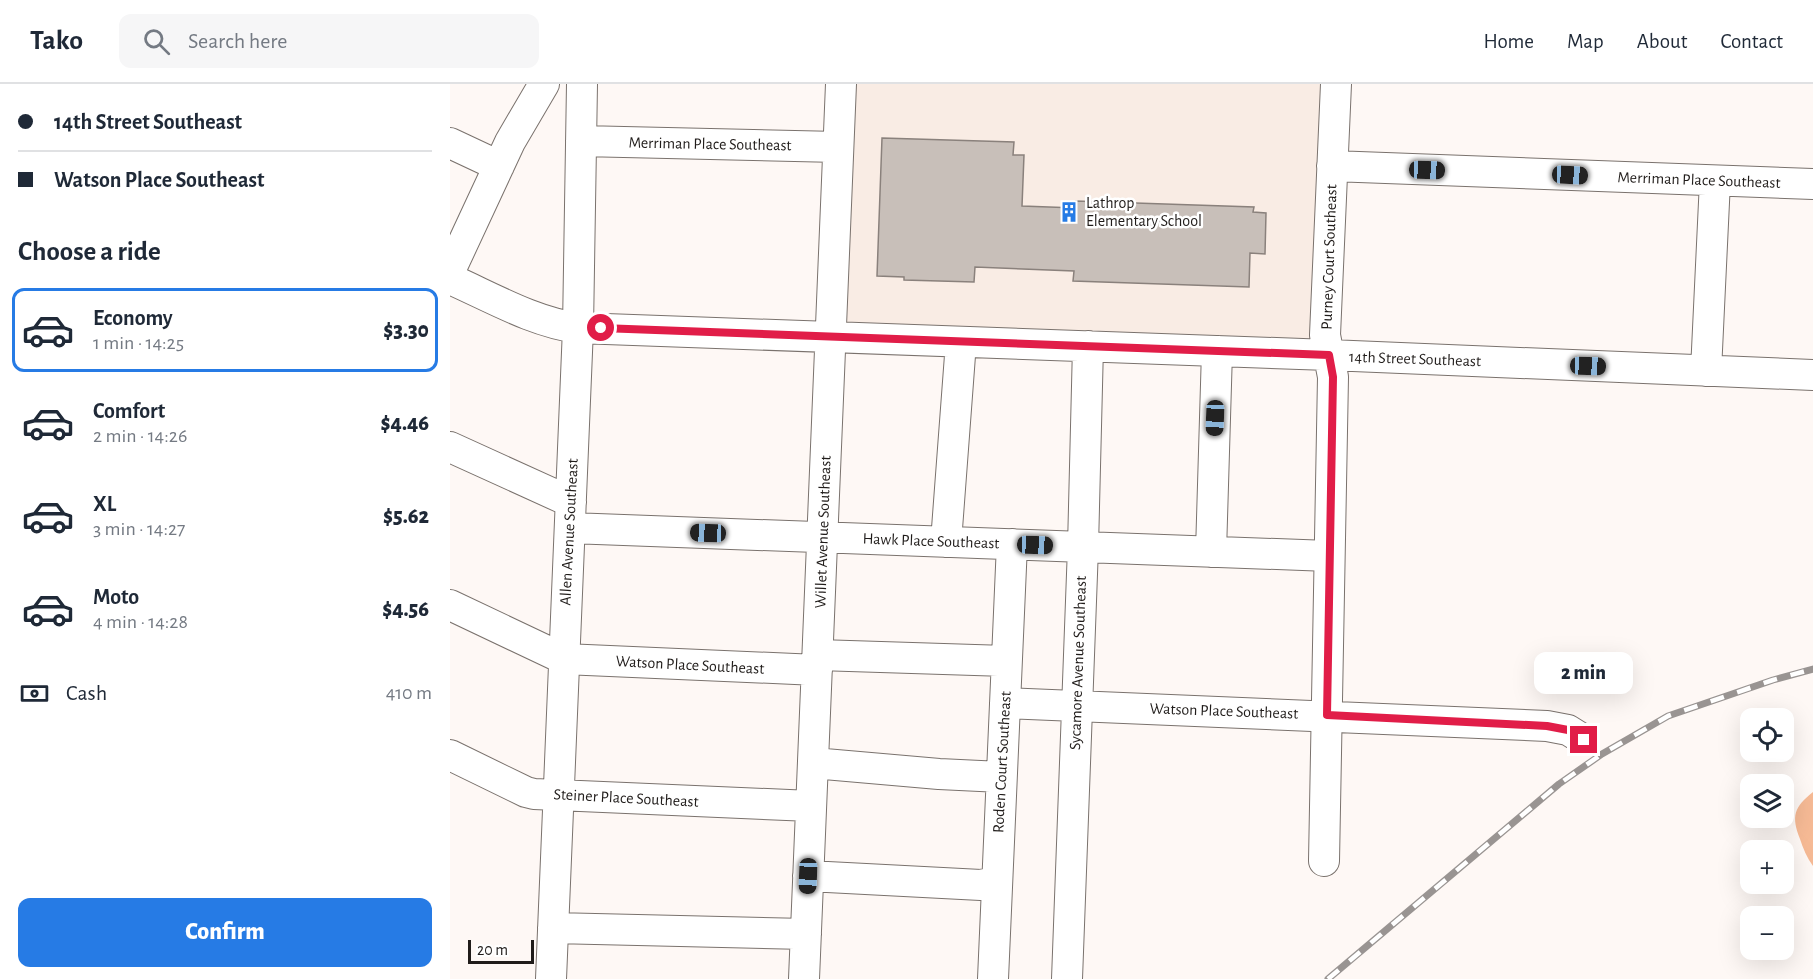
<!DOCTYPE html>
<meta charset="utf-8">
<style>
body{margin:0;font-family:"Alegreya Sans",sans-serif;background:#f6f6f7;color:#1f2937;height:100vh;display:flex;flex-direction:column;font-size:22px;white-space:nowrap}
*{box-sizing:border-box;margin:0}
p{font-size:20px;color:#747a83}
.icon{flex:none;width:33px;height:33px;fill:none;stroke:currentColor;stroke-width:2;stroke-linecap:round;stroke-linejoin:round}
.map{position:relative;flex:1;overflow:hidden}
.side{display:flex;flex-direction:column;background:#fff;width:450px}
.side>*{flex:none}
.top-card{display:grid;align-content:center;height:132px;padding:0 18px;background:#fff}
.fabs{position:absolute;left:1290px;top:624px;display:grid;gap:12px}
.fabs a{display:grid;place-items:center;width:54px;height:54px;border-radius:12px;background:#fff;box-shadow:0 6px 24px #0002;font-size:30px}
.scale{position:absolute;left:18px;bottom:15px;width:66px;box-sizing:border-box;padding-left:6px;border:3px solid #201c1a;border-top:0;font-size:16px;line-height:21px;white-space:nowrap;color:#201c1a;-webkit-text-stroke:4px #fff;paint-order:stroke}
.end{position:absolute;width:27px;height:27px;margin:-14px;border:8px solid #e11d48;background:#fff;box-shadow:0 0 0 3px #fff}
.from{border-radius:50%}
.bubble{position:absolute;height:42px;border-radius:12px;background:#fff;box-shadow:0 6px 24px #0002;font-size:20px;font-weight:800;line-height:42px;text-align:center}
.car{position:absolute;width:18px;height:36px;margin:-18px -9px;border-radius:8px;box-shadow:0 0 4px 2px #0007;background:linear-gradient(#222 24%,#8ab4d8 0 40%,#222 0 76%,#8ab4d8 0 86%,#222 0)}
.top-card b{display:flex;align-items:center;gap:21px;height:57px;font-size:22px}
.top-card b+b{border-top:2px solid #e0e1e3}
.top-card i{width:15px;height:15px;background:#1f2937}
ul{padding:0;list-style:none}
li{display:flex;align-items:center;gap:18px;height:84px;margin:0 12px 9px;padding:0 6px;border:3px solid transparent;border-radius:12px}
li div{flex:1}
li b{display:block;font-size:22px}
li em{font-style:normal;font-weight:800}
li.on{border-color:#267be5}
li>.icon{width:54px;height:54px;stroke-width:1.5}
h2{padding:0 18px;font-size:27px;line-height:72px}
.pay{display:flex;align-items:center;gap:15px;height:66px;padding:0 18px;font-size:22px}
.pay p{margin-inline-start:auto}
.primary-button{display:flex;gap:12px;margin-top:auto;padding:12px 18px}
.primary-button a{flex:1;height:69px;border-radius:12px;background:#267be5;color:#fff;font-size:24px;font-weight:800;line-height:69px;text-align:center}
header{display:flex;align-items:center;gap:36px;box-sizing:border-box;height:84px;padding:0 30px;background:#fff;border-bottom:2px solid #e0e1e3}
header strong{font-size:28px}
nav{display:flex;gap:33px;margin-inline-start:auto;font-size:21px}
.search{width:420px;height:54px;background:#f6f6f7;display:flex;align-items:center;gap:15px;box-sizing:border-box;padding:0 21px;border-radius:12px;color:#747a83;font-size:22px}
main{display:flex;flex:1;min-height:0}
.map>svg:first-child{display:block}
.built{fill:#f9ece4}
.water{fill:#f6ba95}
.building{fill:#c8bfb9;stroke:#8a817c;stroke-width:1.5}
.lines{fill:none;stroke-linecap:round;stroke-linejoin:round}
.minor-casing{stroke:#7a726d;stroke-width:32}
.minor{stroke:#fff;stroke-width:30}
.rail-casing{stroke:#999492;stroke-width:7}
.rail{stroke:#fff;stroke-width:4.5;stroke-dasharray:14;stroke-linecap:butt}
.route{stroke:#e11d48;stroke-width:8}
.labels{text-anchor:middle;dominant-baseline:central;stroke-width:5;stroke-linejoin:round;paint-order:stroke}
.street-label{font-size:16px;fill:#201c1a;stroke:#fff}
.poi-label{font-size:16px;fill:#201c1a;stroke:#fff;text-anchor:start}
</style>
<header>
<strong>Tako</strong>
<div class="search"><svg class="icon" aria-label="search" viewBox="0 0 24 24"><circle cx="10" cy="10" r="6"/><path d="M15 15l6 6"/></svg>Search here</div>
<nav><a>Home</a><a>Map</a><a>About</a><a>Contact</a></nav>
</header>
<main>
<section class="side">
<div class="top-card">
<b><i class="from"></i>14th Street Southeast</b>
<b><i></i>Watson Place Southeast</b>
</div>
<h2>Choose a ride</h2>
<ul>
<li class="on"><svg class="icon" aria-label="car" viewBox="0 0 24 24"><path d="M5 17H2v-5l4-1 3-4h7l3 4 3 1v5h-3M9 17h6M6 11h13"/><circle cx="7" cy="17" r="2"/><circle cx="17" cy="17" r="2"/></svg><div><b>Economy</b><p>1 min · 14:25</p></div><em>$3.30</em></li>
<li><svg class="icon" aria-label="car" viewBox="0 0 24 24"><path d="M5 17H2v-5l4-1 3-4h7l3 4 3 1v5h-3M9 17h6M6 11h13"/><circle cx="7" cy="17" r="2"/><circle cx="17" cy="17" r="2"/></svg><div><b>Comfort</b><p>2 min · 14:26</p></div><em>$4.46</em></li>
<li><svg class="icon" aria-label="car" viewBox="0 0 24 24"><path d="M5 17H2v-5l4-1 3-4h7l3 4 3 1v5h-3M9 17h6M6 11h13"/><circle cx="7" cy="17" r="2"/><circle cx="17" cy="17" r="2"/></svg><div><b>XL</b><p>3 min · 14:27</p></div><em>$5.62</em></li>
<li><svg class="icon" aria-label="car" viewBox="0 0 24 24"><path d="M5 17H2v-5l4-1 3-4h7l3 4 3 1v5h-3M9 17h6M6 11h13"/><circle cx="7" cy="17" r="2"/><circle cx="17" cy="17" r="2"/></svg><div><b>Moto</b><p>4 min · 14:28</p></div><em>$4.56</em></li>
</ul>
<div class="pay"><svg class="icon" aria-label="cash" viewBox="0 0 24 24"><path d="M3 7h18v10H3z"/><circle cx="12" cy="12" r="2"/></svg>Cash<p>410 m</p></div>
<div class="primary-button"><a>Confirm</a></div>
</section>
<div class="map">
<svg width="1363" height="895" viewBox="0 0 1363 895">
<rect width="100%" height="100%" fill="#fef8f5"/>
<path class="built" d="M391,0H886L879,271L382,254Z"/>
<path class="water" d="M1363,708V782C1357,774 1353,764 1350,755C1341,732 1344,723 1363,708Z"/>
<path class="building" d="M432,54L564,58L563,71H574L572,122L626,124V117L804,123L803,128L816,129L815,170L800,169L799,203L623,197L624,187L525,183L524,198L454,196V193L427,192Z"/>
<g class="lines">
<g class="minor-casing">
<path id="minor" d="M131,57L388,63
M0,59L49,82
M882,82L1363,100
M0,187L60,58L94,0
M0,195C41,213 83,238 128,244L879,271L1363,291
M1256,287L1265,97
M0,363L121,418
M120,444L879,472
M496,458L511,258
M761,468L767,267
M0,521L114,575L367,586
M368,571L556,577
M555,619L1097,642L1118,646L1134,656
M0,671L76,708L84,710L361,722
M363,679L489,690L551,693
M874,777L883,293L875,251L886,0
M358,792L531,801L540,799L547,793
M103,844L356,850
M101,895L128,244L132,0
M354,895L391,0
M543,895L562,460
M617,895L633,463L638,262"/>
</g>
<use href="#minor" class="minor"/>
<g class="rail-casing">
<path id="rail" d="M878,895L1109,700L1152,670L1218,632L1323,596L1363,585"/>
</g>
<use href="#rail" class="rail"/>
</g>
<g class="lines">
<path class="route" d="M151,244L879,271L883,293L877,631L1097,642L1118,646L1134,656"/>
</g>
<defs>
<g id="building-bare" transform="scale(1.62)"><path d="M-4-6H4V6H1V3H-1V6H-4ZM-2.5-4.3h1.7v1.8h-1.7ZM.8-4.3h1.7v1.8H.8ZM-2.5-1h1.7V.8h-1.7ZM.8-1h1.7V.8H.8Z" fill="#267be5" stroke="#fff" stroke-width="2.5" paint-order="stroke"/></g>
</defs>
<g fill-rule="evenodd">
<use href="#building-bare" x="619" y="128"/>
</g>
<g class="labels">
<g class="street-label">
<text transform="translate(260 60) rotate(1)">Merriman Place Southeast</text>
<text transform="translate(1249 96) rotate(2)">Merriman Place Southeast</text>
<text transform="translate(879 173) rotate(-88)">Purney Court Southeast</text>
<text transform="translate(965 275) rotate(2)">14th Street Southeast</text>
<text transform="translate(119 448) rotate(-87)">Allen Avenue Southeast</text>
<text transform="translate(373 448) rotate(-88)">Willet Avenue Southeast</text>
<text transform="translate(481 457) rotate(2)">Hawk Place Southeast</text>
<text transform="translate(628 579) rotate(-88)">Sycamore Avenue Southeast</text>
<text transform="translate(240 581) rotate(3)">Watson Place Southeast</text>
<text transform="translate(774 627) rotate(2)">Watson Place Southeast</text>
<text transform="translate(552 678) rotate(-87)">Roden Court Southeast</text>
<text transform="translate(176 714) rotate(3)">Steiner Place Southeast</text>
</g>
<g class="poi-label">
<text x="636" y="119">Lathrop<tspan x="636" dy="18">Elementary School</tspan></text>
</g>
</g>
</svg>
<div class="fabs">
<a><svg class="icon" aria-label="locate" viewBox="0 0 24 24"><circle cx="12" cy="12" r="6"/><path d="M12 2v4M12 18v4M2 12h4M18 12h4"/></svg></a>
<a><svg class="icon" aria-label="layers" viewBox="0 0 24 24"><path d="M12 4l9 5-9 5-9-5zM3 14l9 5 9-5"/></svg></a>
<a>+</a>
<a>−</a>
</div>
<div class="scale">20 m</div>
<i class="end from" style="left:151px;top:244px"></i>
<i class="end" style="left:1134px;top:656px"></i>
<div class="bubble" style="left:1084px;top:568px;width:99px">2 min</div>
<i class="car" style="left:977px;top:86px;rotate:92deg"></i>
<i class="car" style="left:1120px;top:91px;rotate:93deg"></i>
<i class="car" style="left:1138px;top:282px;rotate:92deg"></i>
<i class="car" style="left:765px;top:334px;rotate:182deg"></i>
<i class="car" style="left:258px;top:449px;rotate:272deg"></i>
<i class="car" style="left:585px;top:461px;rotate:92deg"></i>
<i class="car" style="left:358px;top:792px;rotate:182deg"></i>
</div>
</main>
